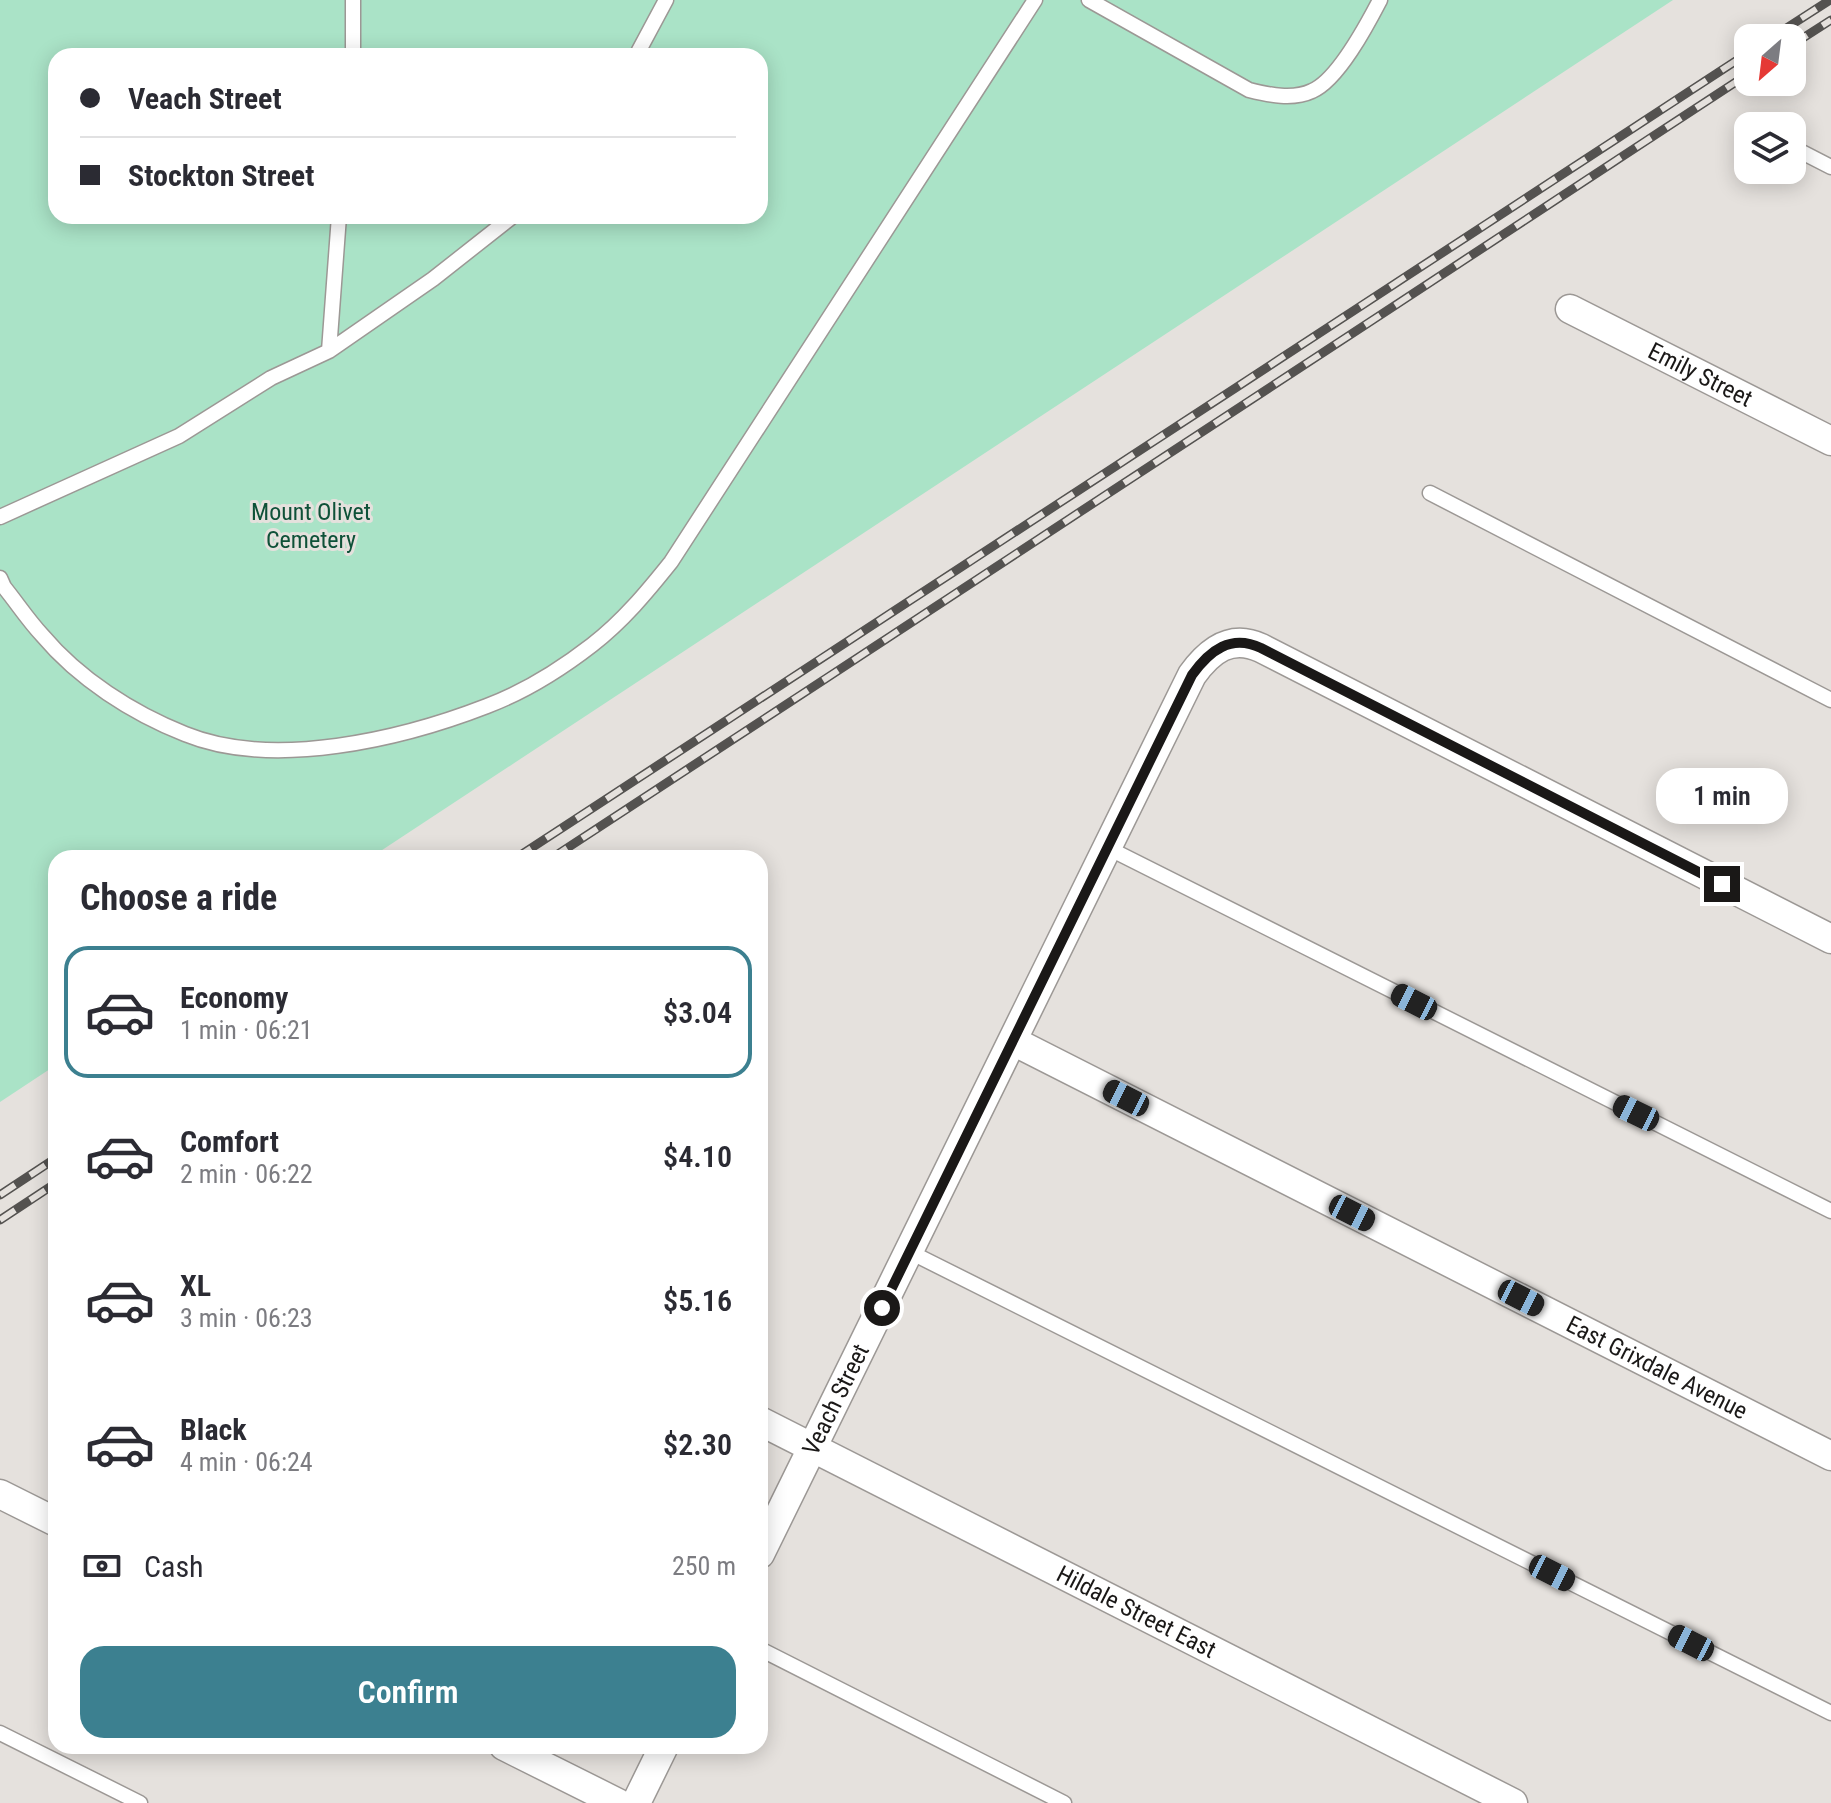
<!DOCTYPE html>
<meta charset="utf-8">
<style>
body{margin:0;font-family:"Roboto Condensed",sans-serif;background:#f7f7f7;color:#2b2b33;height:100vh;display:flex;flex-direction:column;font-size:30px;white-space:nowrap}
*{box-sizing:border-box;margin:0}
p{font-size:26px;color:#7c7c81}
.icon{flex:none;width:44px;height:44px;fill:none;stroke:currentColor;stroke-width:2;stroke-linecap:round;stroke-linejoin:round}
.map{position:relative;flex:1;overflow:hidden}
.side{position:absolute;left:48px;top:850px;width:720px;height:904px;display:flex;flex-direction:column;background:#fff;border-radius:24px;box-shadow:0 4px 20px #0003}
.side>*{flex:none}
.guide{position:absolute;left:48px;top:48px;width:720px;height:176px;border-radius:24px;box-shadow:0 4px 20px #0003;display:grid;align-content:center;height:176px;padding:0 32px;background:#fff}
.needle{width:52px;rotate:208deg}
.fabs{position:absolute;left:1734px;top:24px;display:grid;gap:16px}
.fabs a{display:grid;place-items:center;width:72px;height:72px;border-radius:16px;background:#fff;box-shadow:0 4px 20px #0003;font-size:40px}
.end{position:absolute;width:36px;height:36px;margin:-18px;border:10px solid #1a1817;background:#fff;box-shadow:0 0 0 4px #fff}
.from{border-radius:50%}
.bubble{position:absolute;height:56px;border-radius:24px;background:#fff;box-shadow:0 4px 20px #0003;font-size:26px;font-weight:600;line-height:56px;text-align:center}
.car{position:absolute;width:24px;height:48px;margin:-24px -12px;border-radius:10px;box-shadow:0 0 6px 2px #0007;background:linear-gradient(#222 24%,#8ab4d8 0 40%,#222 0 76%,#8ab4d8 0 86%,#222 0)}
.guide b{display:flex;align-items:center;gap:28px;height:76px;font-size:30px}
.guide b+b{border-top:2px solid #e1e1e2}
.guide i{width:20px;height:20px;background:#2b2b33}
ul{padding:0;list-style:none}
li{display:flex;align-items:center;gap:24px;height:132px;margin:0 16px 12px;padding:0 16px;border:4px solid transparent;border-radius:24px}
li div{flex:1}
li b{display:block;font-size:30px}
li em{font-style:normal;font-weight:600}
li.active{border-color:#3c8090}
li>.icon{width:72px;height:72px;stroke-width:1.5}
h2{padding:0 32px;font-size:36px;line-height:96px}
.pay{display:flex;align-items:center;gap:20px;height:88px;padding:0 32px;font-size:30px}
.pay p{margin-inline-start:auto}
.button{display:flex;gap:16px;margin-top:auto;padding:16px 32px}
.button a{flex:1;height:92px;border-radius:24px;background:#3c8090;color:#fff;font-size:32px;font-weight:600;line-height:92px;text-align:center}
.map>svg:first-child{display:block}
.green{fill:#aae3c7;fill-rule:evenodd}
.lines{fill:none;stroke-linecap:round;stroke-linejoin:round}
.service-casing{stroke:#9c9895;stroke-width:17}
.minor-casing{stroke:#9c9895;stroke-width:31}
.service{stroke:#fff;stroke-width:14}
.minor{stroke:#fff;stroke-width:28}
.rail-casing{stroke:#545250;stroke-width:9}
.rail{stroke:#e5e1dd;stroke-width:6;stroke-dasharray:18;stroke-linecap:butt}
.route{stroke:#1a1817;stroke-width:10}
.labels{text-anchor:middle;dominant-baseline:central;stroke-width:6;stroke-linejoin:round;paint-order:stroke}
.street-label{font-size:24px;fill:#1a1817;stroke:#e5e1dd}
.park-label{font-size:24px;fill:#0e5138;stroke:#e5e1dd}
</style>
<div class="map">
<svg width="1831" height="1803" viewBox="0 0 1831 1803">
<rect width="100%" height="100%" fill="#e5e1dd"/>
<path class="green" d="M0,0H1673L370,858H56V1065L0,1102ZM56,56H760V216H56Z"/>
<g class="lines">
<g class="service-casing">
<path id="service" d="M1089,0L1249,90C1269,95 1293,100 1312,91C1338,80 1367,25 1380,0
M353,56V0
M636,56L666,0
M1792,147L1831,167
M329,351L339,216
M1430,493L1831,700
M0,517L179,436L271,378L329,351L433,279L513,216
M0,578L4,587C17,603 28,620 42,635C79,679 132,713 185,734C273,770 402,739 487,706C524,692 561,669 592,645C623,621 647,592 671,562L1035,0
M1108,848L1831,1211
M910,1252L1831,1713
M760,1649L1064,1803
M0,1733L140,1803"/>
</g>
<g class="minor-casing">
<g id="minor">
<path id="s1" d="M1570,309L1831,441"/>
<path id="s2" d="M1013,1041L1831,1456"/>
<path id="s3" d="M760,1421L1513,1803"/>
<path d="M0,1494L56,1522"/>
<path id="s4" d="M760,1554L1192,675C1210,650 1231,634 1261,648L1831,939"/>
<path d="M504,1746L618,1803"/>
<path d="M636,1803L664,1746"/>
</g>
</g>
<use href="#service" class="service"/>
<use href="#minor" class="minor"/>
<g class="rail-casing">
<path id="rail" d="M1771,38L1830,0
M1792,45L1831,20
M516,858L1748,53
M552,858L1748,74
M0,1195L56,1158
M0,1220L56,1183"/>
</g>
<use href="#rail" class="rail"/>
</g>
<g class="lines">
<path class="route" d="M882,1308L1192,675C1210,650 1231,634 1261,648L1722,884"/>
</g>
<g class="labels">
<g class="street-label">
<text stroke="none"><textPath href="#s1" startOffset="146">Emily Street</textPath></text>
<text stroke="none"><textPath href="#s2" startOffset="722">East Grixdale Avenue</textPath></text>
<text stroke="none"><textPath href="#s4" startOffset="172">Veach Street</textPath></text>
<text stroke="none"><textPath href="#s3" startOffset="422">Hildale Street East</textPath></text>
</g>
<g class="park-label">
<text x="311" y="512">Mount Olivet<tspan x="311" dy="28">Cemetery</tspan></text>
</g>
</g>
</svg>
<div class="fabs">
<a><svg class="needle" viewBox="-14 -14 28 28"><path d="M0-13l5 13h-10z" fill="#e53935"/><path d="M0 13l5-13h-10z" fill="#7c7c81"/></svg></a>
<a><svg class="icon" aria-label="layers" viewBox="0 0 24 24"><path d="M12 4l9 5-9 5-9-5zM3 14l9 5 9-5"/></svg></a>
</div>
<i class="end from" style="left:882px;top:1308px"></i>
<i class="end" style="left:1722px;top:884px"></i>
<div class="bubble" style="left:1656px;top:768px;width:132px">1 min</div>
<i class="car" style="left:1414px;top:1002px;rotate:297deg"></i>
<i class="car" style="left:1126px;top:1098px;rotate:297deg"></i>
<i class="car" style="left:1636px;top:1113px;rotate:296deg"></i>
<i class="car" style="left:1352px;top:1213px;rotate:117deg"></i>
<i class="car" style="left:1521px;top:1298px;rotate:117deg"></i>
<i class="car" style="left:1552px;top:1573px;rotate:117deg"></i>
<i class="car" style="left:1691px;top:1643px;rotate:297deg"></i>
<div class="guide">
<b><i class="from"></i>Veach Street</b>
<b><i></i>Stockton Street</b>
</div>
<section class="side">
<h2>Choose a ride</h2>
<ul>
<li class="active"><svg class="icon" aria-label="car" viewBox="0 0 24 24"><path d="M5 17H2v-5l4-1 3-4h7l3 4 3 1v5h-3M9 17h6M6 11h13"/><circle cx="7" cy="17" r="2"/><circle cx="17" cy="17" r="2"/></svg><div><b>Economy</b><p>1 min · 06:21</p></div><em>$3.04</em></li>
<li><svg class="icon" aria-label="car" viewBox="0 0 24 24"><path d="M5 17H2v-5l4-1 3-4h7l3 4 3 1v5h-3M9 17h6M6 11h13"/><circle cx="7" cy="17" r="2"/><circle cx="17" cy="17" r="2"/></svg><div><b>Comfort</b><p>2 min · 06:22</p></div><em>$4.10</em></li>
<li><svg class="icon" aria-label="car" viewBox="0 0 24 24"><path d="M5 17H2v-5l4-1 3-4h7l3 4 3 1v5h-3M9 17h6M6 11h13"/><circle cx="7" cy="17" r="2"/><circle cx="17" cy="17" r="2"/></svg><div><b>XL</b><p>3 min · 06:23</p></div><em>$5.16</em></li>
<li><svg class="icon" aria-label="car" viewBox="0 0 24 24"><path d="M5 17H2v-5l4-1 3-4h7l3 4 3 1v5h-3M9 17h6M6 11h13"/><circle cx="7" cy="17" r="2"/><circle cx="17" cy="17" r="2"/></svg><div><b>Black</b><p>4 min · 06:24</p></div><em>$2.30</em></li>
</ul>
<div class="pay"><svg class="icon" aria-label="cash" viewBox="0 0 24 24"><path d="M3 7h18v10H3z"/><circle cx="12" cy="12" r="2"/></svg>Cash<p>250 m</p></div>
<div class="button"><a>Confirm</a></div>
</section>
</div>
